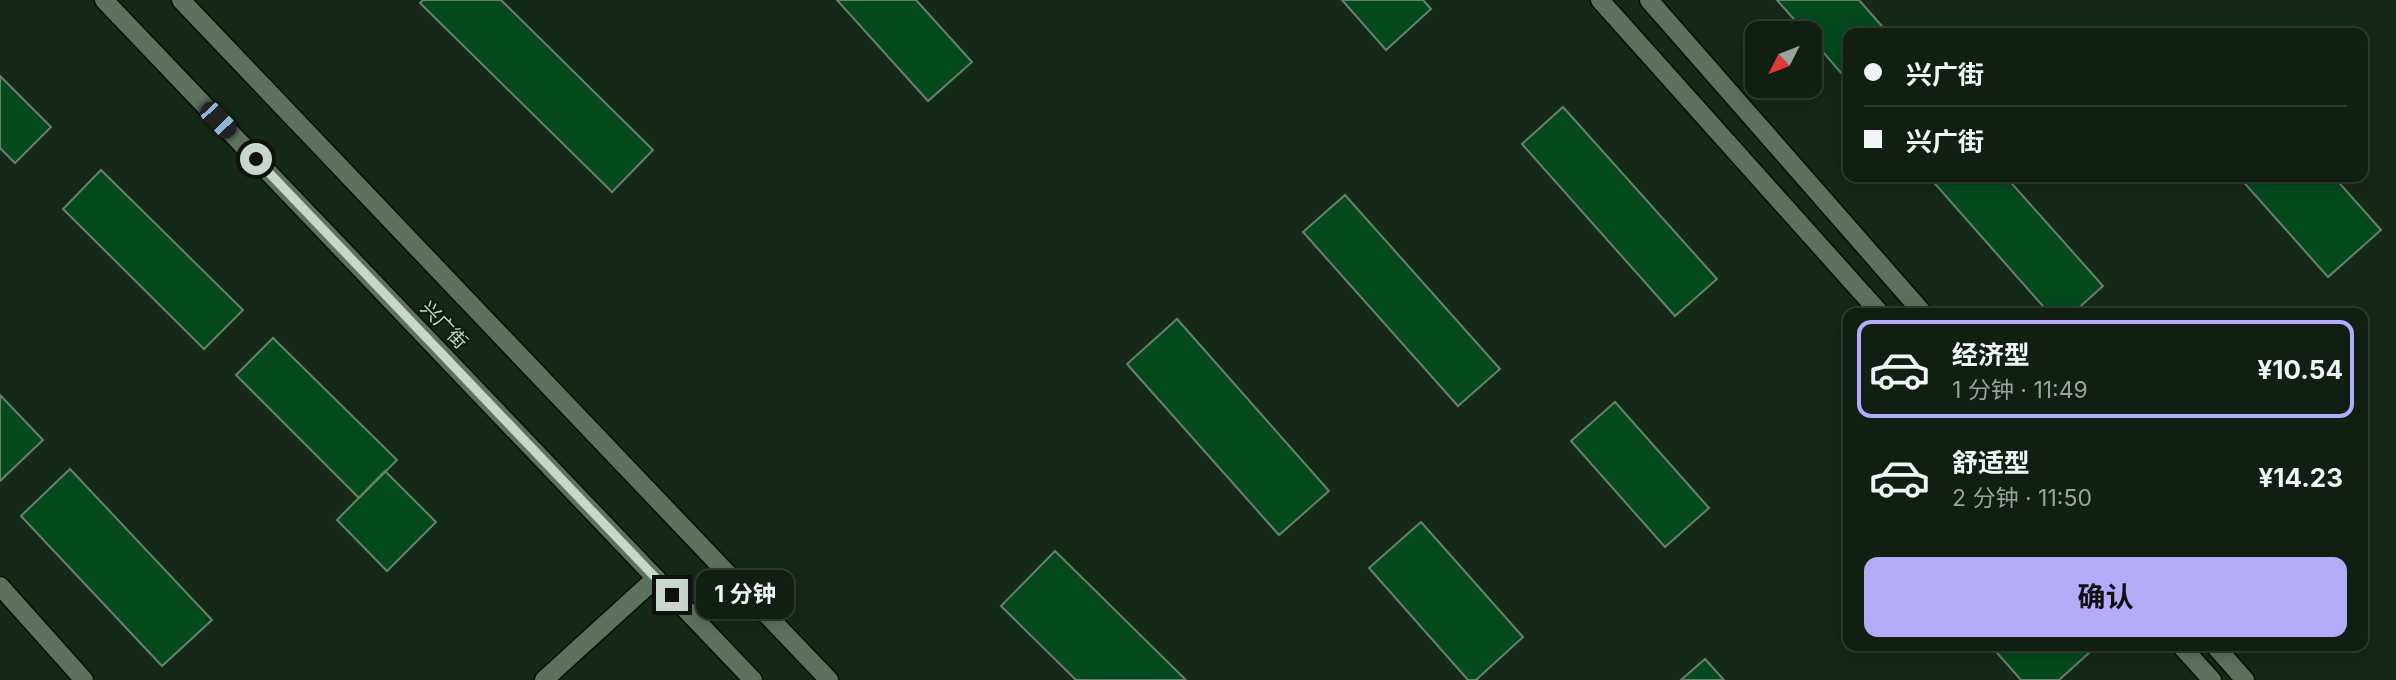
<!DOCTYPE html>
<html lang="zh">
<meta charset="utf-8">
<style>
body{margin:0;font-family:Inter,"Noto Sans SC",sans-serif;background:#19271b;color:#f1f3f6;height:100vh;display:flex;flex-direction:column;font-size:26px;white-space:nowrap}
*{box-sizing:border-box;margin:0}
p{font-size:23px;color:#9ca29f}
.icon{flex:none;width:38px;height:38px;fill:none;stroke:currentColor;stroke-width:2;stroke-linecap:round;stroke-linejoin:round}
.map{position:relative;flex:1;overflow:hidden}
.panel{position:absolute;left:1843px;top:308px;width:525px;height:343px;display:flex;flex-direction:column;background:#101f12;border-radius:14px;box-shadow:0 4px 18px #0003,0 0 0 2px #303d32}
.panel>*{flex:none}
.hud{position:absolute;left:1843px;top:28px;width:525px;height:154px;border-radius:14px;box-shadow:0 4px 18px #0003,0 0 0 2px #303d32;display:grid;align-content:center;height:154px;padding:0 21px;background:#101f12}
.needle{width:46px;rotate:228deg}
.controls{position:absolute;left:1745px;top:21px;display:grid;gap:14px}
.controls a{display:grid;place-items:center;width:77px;height:77px;border-radius:14px;background:#101f12;box-shadow:0 4px 18px #0003,0 0 0 2px #303d32;font-size:35px}
.end{position:absolute;width:32px;height:32px;margin:-16px;border:9px solid #c9d6cb;background:#111;box-shadow:0 0 0 4px #111}
.from{border-radius:50%}
.bubble{position:absolute;height:49px;border-radius:14px;background:#101f12;box-shadow:0 4px 18px #0003,0 0 0 2px #303d32;font-size:23px;font-weight:700;line-height:49px;text-align:center}
.car{position:absolute;width:21px;height:42px;margin:-21px -10px;border-radius:9px;box-shadow:0 0 5px 2px #0007;background:linear-gradient(#222 24%,#8ab4d8 0 40%,#222 0 76%,#8ab4d8 0 86%,#222 0)}
.hud b{display:flex;align-items:center;gap:24px;height:66px;font-size:26px}
.hud b+b{border-top:2px solid #303d32}
.hud i{width:18px;height:18px;background:#f1f3f6}
ul{padding:12px 0 0;list-style:none}
li{display:flex;align-items:center;gap:21px;height:98px;margin:0 14px 10px;padding:0 7px;border:4px solid transparent;border-radius:14px}
li div{flex:1}
li b{display:block;font-size:26px}
li em{font-style:normal;font-weight:700}
li.current{border-color:#b4acf9}
li>.icon{width:63px;height:63px;stroke-width:1.5}
.button{display:flex;gap:14px;margin-top:auto;padding:14px 21px}
.button a{flex:1;height:80px;border-radius:14px;background:#b4acf9;color:#111;font-size:28px;font-weight:700;line-height:80px;text-align:center}
.map>svg:first-child{display:block}
.building{fill:#044a1d;stroke:#69806c;stroke-width:2}
.lines{fill:none;stroke-linecap:round;stroke-linejoin:round}
.street-casing{stroke:#011104;stroke-width:21}
.secondary-casing{stroke:#011104;stroke-width:21}
.street{stroke:#5c725f;stroke-width:18}
.secondary{stroke:#5c725f;stroke-width:18}
.route{stroke:#c9d6cb;stroke-width:9}
.labels{text-anchor:middle;dominant-baseline:central;stroke-width:5;stroke-linejoin:round;paint-order:stroke}
.street-label{font-size:19px;fill:#c9d6cb;stroke:#0b1f0f}
</style>
<div class="map">
<svg width="2396" height="680" viewBox="0 0 2396 680">
<rect width="100%" height="100%" fill="#152918"/>
<path class="building" d="M423,0H501L653,150L612,192L420,3Z
M837,0H916L972,62L928,101Z
M1342,0H1423L1431,9L1386,50Z
M1777,0H1859L1888,33H1848V81L1810,37V33H1806Z
M0,76L51,127L15,163L0,148Z
M1563,107L1717,279L1675,316L1522,144Z
M101,170L243,310L204,349L63,209Z
M1929,177H2006L2103,286L2073,313H2049Z
M2239,177H2334L2381,230L2328,277Z
M1345,195L1500,369L1458,406L1303,232Z
M1177,319L1329,491L1279,535L1127,364Z
M273,338L397,460L359,498L236,375Z
M0,395L43,440L0,481Z
M1615,402L1709,508L1665,547L1571,441Z
M70,469L212,620L162,666L21,516Z
M385,471L436,522L387,571L337,520Z
M1421,522L1523,637L1476,680H1468L1369,568Z
M1055,551L1186,680H1076L1001,606Z
M1991,646H2083L2089,653L2059,680H2021Z
M1705,659L1724,680H1681Z"/>
<g class="lines">
<g class="street-casing">
<path id="street" d="M1600,0L1880,313
M1649,0L1923,313
M0,586L84,680
M2181,646L2212,680
M2215,646L2245,680
M544,680L656,578"/>
</g>
<g class="secondary-casing">
<path id="secondary" d="M104,0L753,680
M181,0L829,680"/>
</g>
<use href="#street" class="street"/>
<use href="#secondary" class="secondary"/>
</g>
<g class="lines">
<path class="route" d="M256,159L672,595"/>
</g>
<g class="labels">
<g class="street-label">
<text transform="translate(444 325) rotate(46)">兴广街</text>
</g>
</g>
</svg>
<div class="controls">
<a><svg class="needle" viewBox="-14 -14 28 28"><path d="M0-13l5 13h-10z" fill="#e53935"/><path d="M0 13l5-13h-10z" fill="#9ca29f"/></svg></a>
</div>
<i class="end from" style="left:256px;top:159px"></i>
<i class="end" style="left:672px;top:595px"></i>
<div class="bubble" style="left:696px;top:570px;width:98px">1 分钟</div>
<i class="car" style="left:218px;top:120px;rotate:136deg"></i>
<div class="hud">
<b><i class="from"></i>兴广街</b>
<b><i></i>兴广街</b>
</div>
<section class="panel">
<ul>
<li class="current"><svg class="icon" aria-label="car" viewBox="0 0 24 24"><path d="M5 17H2v-5l4-1 3-4h7l3 4 3 1v5h-3M9 17h6M6 11h13"/><circle cx="7" cy="17" r="2"/><circle cx="17" cy="17" r="2"/></svg><div><b>经济型</b><p>1 分钟 · 11:49</p></div><em>¥10.54</em></li>
<li><svg class="icon" aria-label="car" viewBox="0 0 24 24"><path d="M5 17H2v-5l4-1 3-4h7l3 4 3 1v5h-3M9 17h6M6 11h13"/><circle cx="7" cy="17" r="2"/><circle cx="17" cy="17" r="2"/></svg><div><b>舒适型</b><p>2 分钟 · 11:50</p></div><em>¥14.23</em></li>
</ul>
<div class="button"><a>确认</a></div>
</section>
</div>
